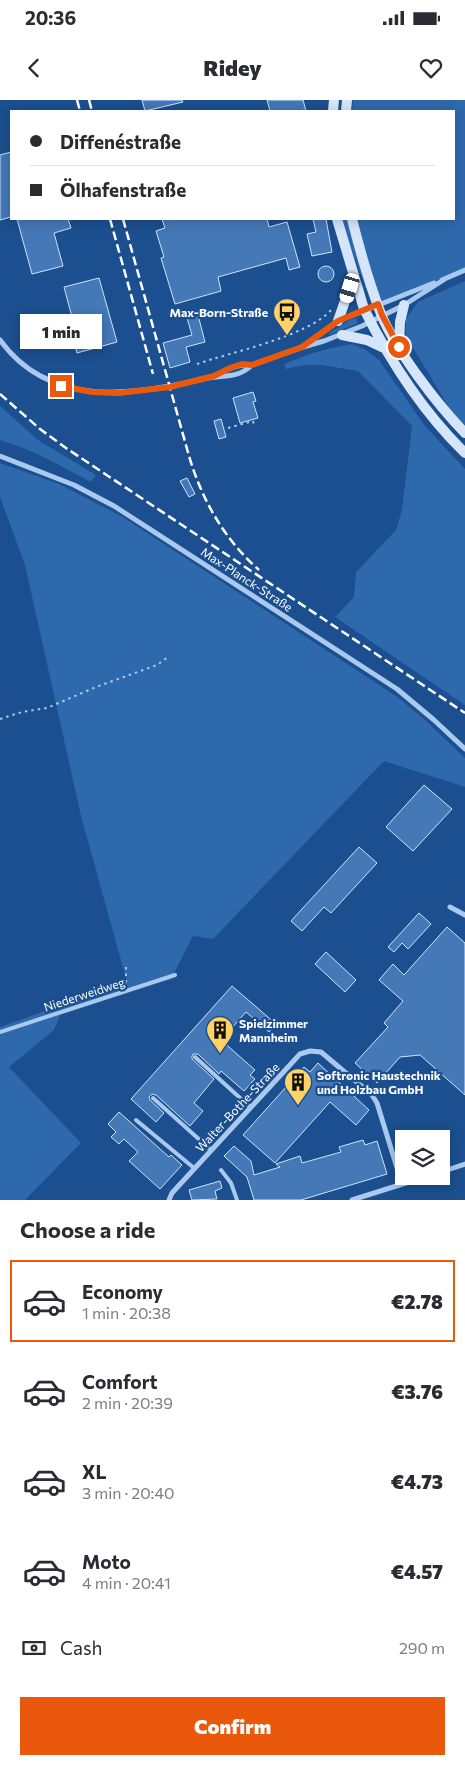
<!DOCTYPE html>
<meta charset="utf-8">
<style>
body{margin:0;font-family:Commissioner,sans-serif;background:#f7f7f7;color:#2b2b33;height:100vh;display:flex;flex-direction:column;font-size:19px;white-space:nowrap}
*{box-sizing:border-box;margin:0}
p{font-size:16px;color:#7c7c81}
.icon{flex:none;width:28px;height:28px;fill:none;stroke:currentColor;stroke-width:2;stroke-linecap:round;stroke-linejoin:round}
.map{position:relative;height:1100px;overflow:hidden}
.side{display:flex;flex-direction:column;background:#fff;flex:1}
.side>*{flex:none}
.hud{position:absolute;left:10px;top:10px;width:445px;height:110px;border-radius:0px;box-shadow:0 2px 12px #0003;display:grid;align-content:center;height:110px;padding:0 20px;background:#fff}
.tools{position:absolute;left:395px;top:1030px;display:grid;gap:10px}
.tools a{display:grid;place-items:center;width:55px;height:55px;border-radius:0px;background:#fff;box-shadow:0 2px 12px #0003;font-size:25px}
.end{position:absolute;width:22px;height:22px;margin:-11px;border:6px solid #ea580c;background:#fff;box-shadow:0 0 0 2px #fff}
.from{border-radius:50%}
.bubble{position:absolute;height:35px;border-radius:0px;background:#fff;box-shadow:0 2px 12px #0003;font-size:16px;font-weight:800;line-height:35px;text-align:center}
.car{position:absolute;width:15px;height:30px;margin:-15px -8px;border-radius:6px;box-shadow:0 0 4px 1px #0007;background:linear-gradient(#fff 24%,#345 0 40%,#fff 0 76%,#345 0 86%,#fff 0)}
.hud b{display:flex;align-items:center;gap:18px;height:48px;font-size:19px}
.hud b+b{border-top:1px solid #e1e1e2}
.hud i{width:12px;height:12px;background:#2b2b33}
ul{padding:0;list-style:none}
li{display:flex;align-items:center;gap:15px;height:82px;margin:0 10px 8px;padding:0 10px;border:2px solid transparent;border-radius:0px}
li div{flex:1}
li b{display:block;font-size:19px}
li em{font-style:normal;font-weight:800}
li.current{border-color:#ea580c}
li>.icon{width:45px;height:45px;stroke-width:1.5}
h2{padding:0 20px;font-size:22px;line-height:60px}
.pay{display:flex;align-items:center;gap:12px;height:55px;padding:0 20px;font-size:19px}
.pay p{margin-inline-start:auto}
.action{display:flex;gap:10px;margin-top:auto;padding:10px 20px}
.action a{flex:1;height:58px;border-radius:0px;background:#ea580c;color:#fff;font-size:20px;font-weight:800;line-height:58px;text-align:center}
.status{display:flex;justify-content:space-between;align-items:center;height:35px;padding:0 25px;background:#fff;direction:ltr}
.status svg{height:14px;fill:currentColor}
header{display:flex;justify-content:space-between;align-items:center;height:65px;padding:0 20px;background:#fff;font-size:22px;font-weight:800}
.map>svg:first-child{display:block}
.green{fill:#2e69ad}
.building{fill:#4478b7;stroke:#cfe3fa}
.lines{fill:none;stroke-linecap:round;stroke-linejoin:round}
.path{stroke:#a9c9ee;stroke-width:2;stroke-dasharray:2.5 4;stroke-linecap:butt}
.service{stroke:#a9c9ee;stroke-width:4}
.minor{stroke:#a9c9ee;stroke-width:5}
.secondary{stroke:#d6e6fa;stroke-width:10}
.rail{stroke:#fff;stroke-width:2.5;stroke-dasharray:9 4;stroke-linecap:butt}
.route{stroke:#ea580c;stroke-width:6}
.labels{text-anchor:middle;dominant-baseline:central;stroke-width:4.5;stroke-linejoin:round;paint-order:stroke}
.poi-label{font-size:12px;font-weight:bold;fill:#fff;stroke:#1b4f8f;text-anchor:start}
.street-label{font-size:12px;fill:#fff;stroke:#1b4f8f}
</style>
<div class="status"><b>20:36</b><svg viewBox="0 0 49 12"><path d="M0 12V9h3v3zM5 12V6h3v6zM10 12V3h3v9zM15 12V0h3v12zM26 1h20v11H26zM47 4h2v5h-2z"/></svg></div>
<header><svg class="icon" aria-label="back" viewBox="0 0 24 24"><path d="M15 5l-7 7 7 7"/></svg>Ridey<svg class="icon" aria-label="heart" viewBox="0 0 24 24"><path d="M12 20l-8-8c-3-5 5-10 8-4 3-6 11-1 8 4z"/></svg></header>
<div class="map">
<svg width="465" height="1100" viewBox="0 0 465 1100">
<rect width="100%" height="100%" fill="#1b4f8f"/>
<path class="green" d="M353,0H465V170L378,205L352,119H454V11H352Z
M342,119H347L369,197L346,134Z
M465,181V325L451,311L406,236V219L418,202Z
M356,218L358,223L330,235L329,233L350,220Z
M352,244L366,250L379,260L425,326L465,369V605L335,517L354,497L356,472L396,430L402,410L412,326L358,271L321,265H305L285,269V264C306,254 329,248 352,244Z
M0,306L38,340L96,375L91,382C62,367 32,349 0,340Z
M0,363L59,384L121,416L396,596L424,619L465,658V687L384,661L213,839L193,836L171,879L60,915L54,930L9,967L81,1043L25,1100H0V927L127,882L81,716L25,465L0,397Z"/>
<path class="building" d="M142,0H182L183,2L145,11Z
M267,0H303L306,11H270Z
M11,52V117L0,120V55Z
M17,119H68L71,128L54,133L63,166L32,174Z
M162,119H267L269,127L287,122L300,167L289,170L286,158L218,177L221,191L175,204L161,158L164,157L156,131L165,128Z
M313,119H326L332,152L312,156L307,134L316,132Z
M318 174a8 8 0 1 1 16 0a8 8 0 1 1-16 0Z
M99,178L117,242L77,253L73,238L77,236L64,187Z
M198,215L205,242L186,247L190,262L170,268L163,243L192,235L187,218Z
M253,292L256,301L253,302L258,318L240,323L233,298Z
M221,319L226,337L219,339L214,321Z
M187,378L195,394L189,397L180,381Z
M424,685L452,709L413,751L386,727Z
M359,747L377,763L331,813L324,807L302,831L291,821Z
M419,813L431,824L408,849L402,843L394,852L388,847Z
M447,827L465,843V995L420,955L400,957L377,983L355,963L388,927L384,923L403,901L379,880L393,864L404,875Z
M326,852L356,880L345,892L315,864Z
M232,886L276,924L269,932L246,912L221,940L255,970L250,975L255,979L244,991L221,971L219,974L198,954H193L192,956V959L214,979L194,1003L203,1011L190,1026L156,995L152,994L149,997L150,1000L164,1013L156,1022L131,999Z
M318,963L369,1010L356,1025L330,1002L275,1063L243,1035L304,967L310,972Z
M119,1012L169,1057L171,1055L182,1065L160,1089L129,1061L138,1052L124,1039L119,1044L111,1037L116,1032L108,1024Z
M363,1040L365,1045L377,1041L387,1074L301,1100H254L247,1077L224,1056L234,1046L251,1061L254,1075L280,1067L276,1064L300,1056L302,1063L341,1052L339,1047Z
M220,1081L222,1088L215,1091L217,1099L192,1100L189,1090Z"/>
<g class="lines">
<path class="path" d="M197,264C232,252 308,236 331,210
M228,328L253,321L254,325
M0,619L22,612L47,608L96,587L157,565L168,557
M126,867V884"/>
<path class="service" d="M0,932L175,875
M195,957L250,1007
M153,998L211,1050
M136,1020L194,1068
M221,1070L231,1083L237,1100"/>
<path class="minor" d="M442,180L465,170
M0,240C49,308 132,296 203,279C223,274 236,280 252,265
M307,244L338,221L434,183
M217,275C229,268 238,264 252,265L303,247L324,241L362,226L404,205L445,179
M0,356L74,385L114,406L397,589L434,620L465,649
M450,807L465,815
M441,1072L465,1064
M169,1100L172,1093L300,954L310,951L321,952L372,995L377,1003L402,1084
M352,1100L428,1076"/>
<path class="secondary" d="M333,11L334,0
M346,11L347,0
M337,119L364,209C390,261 423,312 465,353
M352,119C360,151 369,183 381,214C396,251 437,304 465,333
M338,221L354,175
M342,235L367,240L386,249
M399,246L400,222L404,205"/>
<path class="rail" d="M77,0L80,11
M89,0L92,11
M110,119L153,274
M123,119L189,356C202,400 224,439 259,470
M0,294L40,329L66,348L465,613"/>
</g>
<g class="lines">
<path class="route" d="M61,286L92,292L119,293L170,287L214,276L230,268L242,264L252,265L302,247L338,221L378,204L382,215L399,247"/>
</g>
<defs>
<g id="bus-pin" transform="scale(1.4375)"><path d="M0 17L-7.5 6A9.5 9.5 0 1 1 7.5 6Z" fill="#ffd166" stroke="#1b4f8f"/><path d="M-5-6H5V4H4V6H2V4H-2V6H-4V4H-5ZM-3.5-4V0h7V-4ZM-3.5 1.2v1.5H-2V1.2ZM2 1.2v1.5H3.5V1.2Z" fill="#111"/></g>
<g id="building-pin" transform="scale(1.4375)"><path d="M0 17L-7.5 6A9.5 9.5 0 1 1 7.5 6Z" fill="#ffd166" stroke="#1b4f8f"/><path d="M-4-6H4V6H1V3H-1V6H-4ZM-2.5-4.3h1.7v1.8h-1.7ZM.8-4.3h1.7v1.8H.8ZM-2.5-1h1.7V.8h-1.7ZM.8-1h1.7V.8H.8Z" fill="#111"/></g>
</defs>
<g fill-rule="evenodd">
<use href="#bus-pin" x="287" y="212"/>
<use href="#building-pin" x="220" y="930"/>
<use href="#building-pin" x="298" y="982"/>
</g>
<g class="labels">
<g class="poi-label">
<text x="268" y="212" text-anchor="end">Max-Born-Straße</text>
<text x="239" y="923">Spielzimmer<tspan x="239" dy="14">Mannheim</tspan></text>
<text x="317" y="975">Softronic Haustechnik<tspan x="317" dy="14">und Holzbau GmbH</tspan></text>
</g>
<g class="street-label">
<text transform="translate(247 479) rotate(33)">Max-Planck-Straße</text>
<text transform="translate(84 894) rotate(-18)">Niederweidweg</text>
<text transform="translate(237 1007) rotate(-47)">Walter-Bothe-Straße</text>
</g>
</g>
</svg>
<div class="tools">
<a><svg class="icon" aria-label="layers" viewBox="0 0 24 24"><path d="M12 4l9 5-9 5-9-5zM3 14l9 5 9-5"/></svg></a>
</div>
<i class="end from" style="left:399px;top:247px"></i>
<i class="end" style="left:61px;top:286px"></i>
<div class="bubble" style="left:20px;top:214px;width:82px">1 min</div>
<i class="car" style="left:350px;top:188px;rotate:197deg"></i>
<div class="hud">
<b><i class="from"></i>Diffenéstraße</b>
<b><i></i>Ölhafenstraße</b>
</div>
</div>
<section class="side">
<h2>Choose a ride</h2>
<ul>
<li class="current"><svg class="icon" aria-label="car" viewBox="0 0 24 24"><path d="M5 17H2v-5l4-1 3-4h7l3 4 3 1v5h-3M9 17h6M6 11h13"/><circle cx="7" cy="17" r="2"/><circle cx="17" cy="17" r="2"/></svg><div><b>Economy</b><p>1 min · 20:38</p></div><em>€2.78</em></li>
<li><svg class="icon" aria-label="car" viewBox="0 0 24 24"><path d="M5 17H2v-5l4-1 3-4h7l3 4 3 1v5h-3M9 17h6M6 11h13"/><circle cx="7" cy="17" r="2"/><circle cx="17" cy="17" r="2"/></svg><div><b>Comfort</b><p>2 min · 20:39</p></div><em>€3.76</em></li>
<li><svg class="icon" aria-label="car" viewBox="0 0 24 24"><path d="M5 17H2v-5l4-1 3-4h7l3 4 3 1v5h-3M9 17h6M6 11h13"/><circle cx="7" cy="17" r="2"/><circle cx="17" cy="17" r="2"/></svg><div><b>XL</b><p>3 min · 20:40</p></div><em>€4.73</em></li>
<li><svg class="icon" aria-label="car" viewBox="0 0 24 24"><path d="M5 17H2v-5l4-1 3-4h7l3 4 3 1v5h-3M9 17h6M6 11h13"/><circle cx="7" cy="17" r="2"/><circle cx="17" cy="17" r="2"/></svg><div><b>Moto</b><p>4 min · 20:41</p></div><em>€4.57</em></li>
</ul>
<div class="pay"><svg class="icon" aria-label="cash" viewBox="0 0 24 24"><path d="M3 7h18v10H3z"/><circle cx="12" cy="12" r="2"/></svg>Cash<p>290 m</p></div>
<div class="action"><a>Confirm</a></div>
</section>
